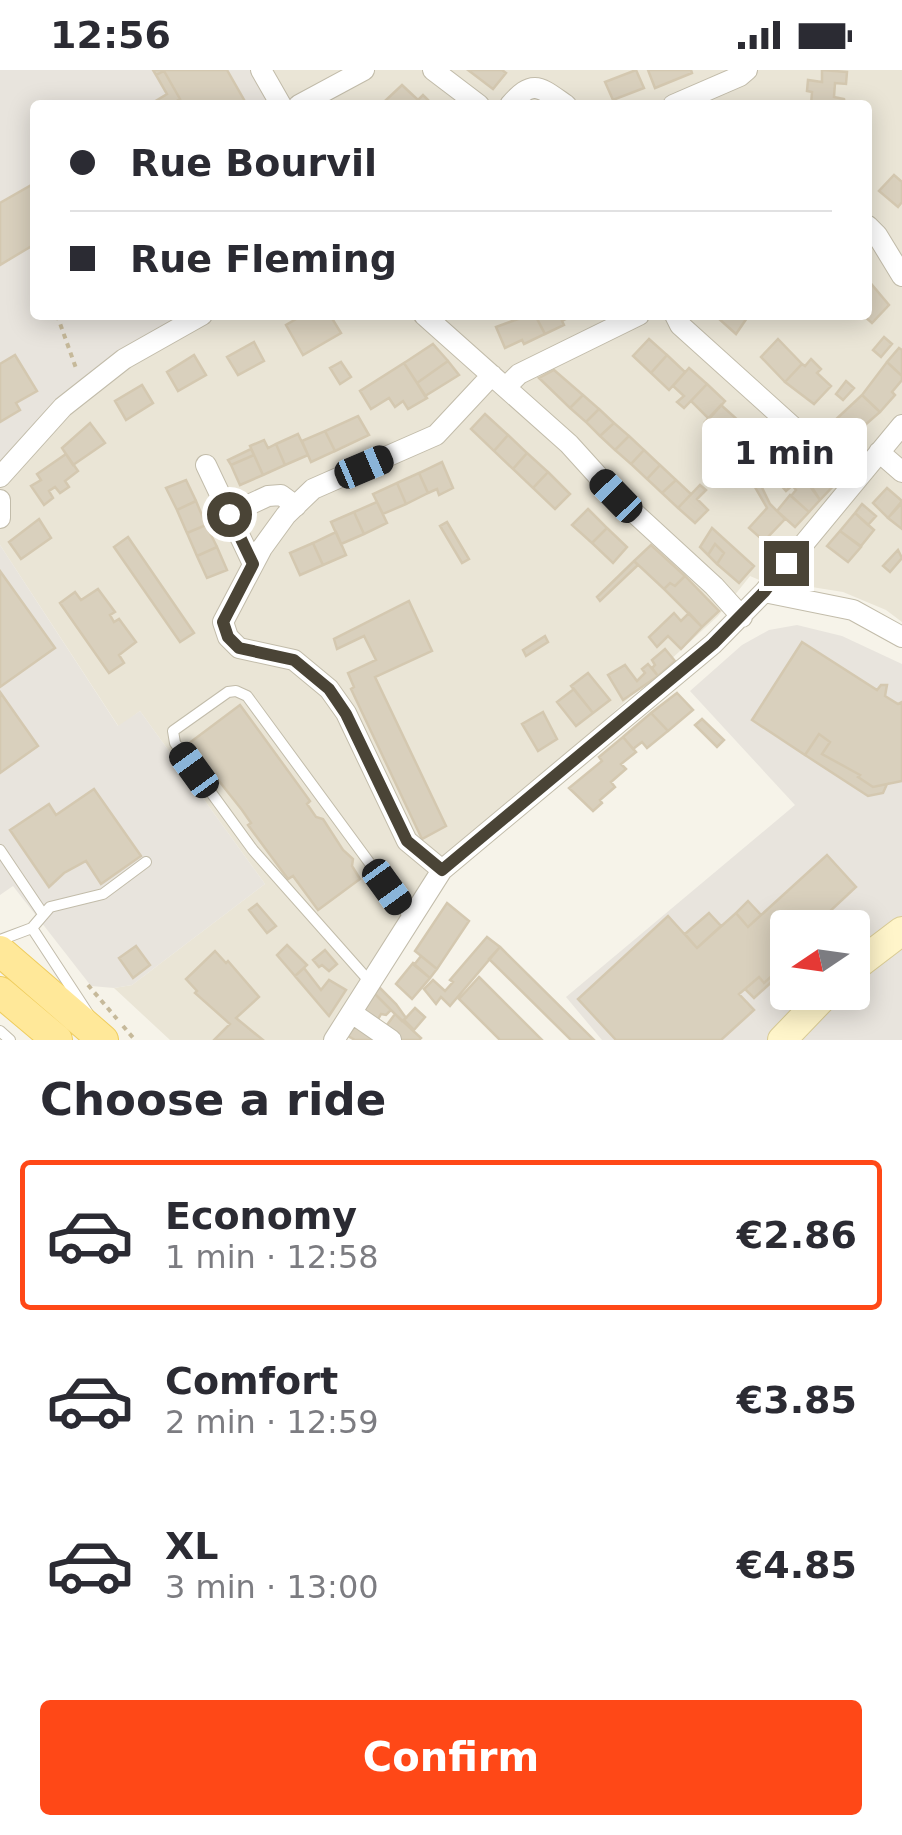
<!DOCTYPE html>
<meta charset="utf-8">
<style>
body{margin:0;font-family:"DejaVu Sans",sans-serif;background:#f2f2f3;color:#2b2b33;height:100vh;display:flex;flex-direction:column;font-size:38px;white-space:nowrap}
*{box-sizing:border-box;margin:0}
p{font-size:32px;color:#7c7c81}
.icon{flex:none;width:55px;height:55px;fill:none;stroke:currentColor;stroke-width:2;stroke-linecap:round;stroke-linejoin:round}
.map{position:relative;height:970px;overflow:hidden}
.details{display:flex;flex-direction:column;background:#fff;flex:1}
.details>*{flex:none}
.banner{position:absolute;left:30px;top:30px;width:842px;height:220px;border-radius:10px;box-shadow:0 5px 25px #0003;display:grid;align-content:center;height:220px;padding:0 40px;background:#fff}
.needle{width:65px;rotate:257deg}
.tools{position:absolute;left:770px;top:840px;display:grid;gap:20px}
.tools a{display:grid;place-items:center;width:100px;height:100px;border-radius:10px;background:#fff;box-shadow:0 5px 25px #0003;font-size:50px}
.end{position:absolute;width:45px;height:45px;margin:-22px;border:12px solid #4a4436;background:#fff;box-shadow:0 0 0 5px #fff}
.from{border-radius:50%}
.bubble{position:absolute;height:70px;border-radius:10px;background:#fff;box-shadow:0 5px 25px #0003;font-size:32px;font-weight:600;line-height:70px;text-align:center}
.car{position:absolute;width:30px;height:60px;margin:-30px -15px;border-radius:12px;box-shadow:0 0 8px 2px #0007;background:linear-gradient(#222 24%,#8ab4d8 0 40%,#222 0 76%,#8ab4d8 0 86%,#222 0)}
.banner b{display:flex;align-items:center;gap:35px;height:95px;font-size:38px}
.banner b+b{border-top:2px solid #e1e1e2}
.banner i{width:25px;height:25px;background:#2b2b33}
ul{padding:0;list-style:none}
li{display:flex;align-items:center;gap:30px;height:150px;margin:0 20px 15px;padding:0 20px;border:5px solid transparent;border-radius:10px}
li div{flex:1}
li b{display:block;font-size:38px}
li em{font-style:normal;font-weight:600}
li.current{border-color:#ff4817}
li>.icon{width:90px;height:90px;stroke-width:1.5}
h2{padding:0 40px;font-size:45px;line-height:120px}
.cta{display:flex;gap:20px;margin-top:auto;padding:20px 40px}
.cta a{flex:1;height:115px;border-radius:10px;background:#ff4817;color:#fff;font-size:40px;font-weight:600;line-height:115px;text-align:center}
.status{display:flex;justify-content:space-between;align-items:center;height:70px;padding:0 50px;background:#fff;direction:ltr}
.status svg{height:28px;fill:currentColor}
.map>svg:first-child{display:block}
.residential{fill:#eae5d6}
.industrial{fill:#e8e4dd;fill-rule:evenodd}
.building{fill:#d9d0bd;stroke:#d4c8b0;stroke-width:2.5}
.lines{fill:none;stroke-linecap:round;stroke-linejoin:round}
.lane-casing{stroke:#c2bcaa;stroke-width:12}
.street-casing{stroke:#c2bcaa;stroke-width:22}
.secondary-casing{stroke:#dacc95;stroke-width:30}
.primary-casing{stroke:#efcd5e;stroke-width:32}
.path{stroke:#c6b99a;stroke-width:4;stroke-dasharray:5 5;stroke-linecap:butt}
.lane{stroke:#fff;stroke-width:10}
.street{stroke:#fff;stroke-width:20}
.secondary{stroke:#fff5ca;stroke-width:28}
.primary{stroke:#ffe899;stroke-width:30}
.route{stroke:#4a4436;stroke-width:12}
</style>
<div class="status"><b>12:56</b><svg viewBox="0 0 49 12"><path d="M0 12V9h3v3zM5 12V6h3v6zM10 12V3h3v9zM15 12V0h3v12zM26 1h20v11H26zM47 4h2v5h-2z"/></svg></div>
<div class="map">
<svg width="902" height="970" viewBox="0 0 902 970">
<rect width="100%" height="100%" fill="#f6f3e9"/>
<path class="residential" d="M261,0H902V552L886,540L843,522L799,515L780,519L750,506L718,546L442,800L334,970H170L114,918L132,915L265,814L140,641L119,657L0,475V407L63,337L202,245H868V35H281Z"/>
<path class="industrial" d="M0,0H250L271,35H35V245H195L124,289L0,407Z
M0,475L118,656L140,641L265,814L132,915L114,918L91,916L13,816L0,825Z
M797,555L842,566L902,594V970H602L566,927L795,735L690,621L742,575L769,560ZM788,858H852V922H788Z"/>
<path class="building" d="M153,0H227L247,35H170L180,29L164,1L156,5Z
M468,0H502L506,3L493,19Z
M636,0L644,18L613,30L605,12Z
M648,0H691L692,3L655,18Z
M822,0L847,2L846,14L835,13L834,27L844,29L845,35H811L812,22L807,21L808,10L822,12Z
M164,1L180,29L170,35H149L167,24L156,5Z
M402,15L418,30L423,25L431,33L391,35L386,30Z
M894,105L902,112V132L898,137L879,121Z
M35,113V174L0,195V133Z
M868,210L889,235L872,253L863,245H868Z
M303,245H330L341,263L303,285L286,255Z
M529,245H535L545,264L524,274L522,270L505,278L496,257Z
M535,245H574L562,251L564,255L545,264Z
M721,245H749L736,264L718,248Z
M884,267L892,274L881,287L873,280Z
M649,269L667,285L651,303L633,286Z
M778,269L802,294L785,312L761,287Z
M254,272L264,291L238,305L227,287Z
M433,274L448,291L417,313L404,293Z
M899,278L902,280V306L887,292Z
M15,285L37,321L16,333L20,340L0,352V294Z
M194,285L206,305L178,321L167,302Z
M667,285L685,302L669,320L651,303Z
M811,289L821,299L817,303L831,316L814,334L785,312L802,294L805,296Z
M448,291L459,305L425,326L417,313Z
M341,292L351,307L340,314L330,298Z
M887,292L902,306V310L892,322L895,325L880,342L862,325Z
M404,293L427,328L408,339L403,331L395,337L389,328L371,339L360,321Z
M689,298L707,314L684,338L677,332L684,326L673,316Z
M554,300L583,325L570,338L539,308Z
M846,311L854,318L843,330L836,324Z
M707,314L725,331L709,349L691,331Z
M142,315L153,333L126,350L115,331Z
M583,325L599,339L586,352L570,338Z
M862,325L880,342L849,369L832,353Z
M721,335L740,352L724,369L705,352Z
M599,339L614,353L600,366L586,352Z
M485,344L508,365L494,381L471,359Z
M358,346L369,365L335,381L325,361Z
M740,352L757,369L742,386L724,369Z
M90,353L105,373L73,395L62,378Z
M614,353L629,366L615,380L600,366Z
M325,361L335,381L311,392L302,371Z
M298,364L308,385L285,395L276,374Z
M508,365L527,383L513,399L494,381Z
M629,366L644,380L631,394L615,380Z
M264,370L268,378L276,374L285,395L263,405L250,376Z
M770,371L790,395L782,402L763,381Z
M251,379L254,385L231,395L228,390Z
M644,380L660,395L647,409L631,394Z
M763,381L793,415L786,421L758,389Z
M527,383L548,402L533,418L513,399Z
M66,384L78,401L65,411L69,417L60,423L55,417L49,421L53,428L44,435L31,416L41,410L37,404Z
M254,385L263,405L240,415L231,395Z
M442,392L453,418L439,425L437,419L428,423L419,403Z
M660,395L676,410L662,423L647,409Z
M816,396L836,413L820,430L806,408Z
M752,397L770,434L785,449L764,471L749,458L767,438L748,405Z
M799,401L820,430L809,442L791,426L796,420L789,411Z
M548,402L570,424L555,439L533,418Z
M419,403L428,423L406,434L397,413Z
M186,410L196,431L177,440L166,418Z
M676,410L691,424L678,438L662,423Z
M397,413L406,434L383,444L373,424Z
M700,415L706,420L697,429L708,440L695,453L678,438Z
M887,418L902,431L888,448L873,433Z
M790,425L809,442L795,457L777,441Z
M196,431L206,455L187,463L177,440Z
M377,432L387,453L364,464L354,442Z
M902,433V459L888,448Z
M862,434L876,446L868,455L855,443Z
M588,439L607,458L592,473L572,455Z
M354,442L364,464L341,474L331,452Z
M855,443L874,460L861,476L840,461Z
M39,449L51,468L21,489L9,472Z
M447,452L469,489L462,493L440,456Z
M206,455L217,477L197,486L187,463Z
M607,458L627,477L613,493L592,473Z
M712,458L754,496L739,513L717,494L724,483L715,474L708,485L700,477Z
M840,461L861,477L848,492L827,476Z
M336,462L346,485L323,495L313,473Z
M128,467L194,563L180,572L114,477Z
M313,473L323,495L300,505L290,483Z
M715,474L724,483L717,494L708,485Z
M651,475L685,506L675,516L670,513L664,519L634,491Z
M217,477L227,500L207,508L197,486Z
M898,480L902,488L890,502L883,496Z
M634,491L638,495L600,531L597,527Z
M0,501L55,578L0,617Z
M685,506L719,541L702,557L664,519L670,513L675,516Z
M98,519L115,542L110,545L114,552L119,549L136,572L119,585L124,593L109,603L60,533L75,522L81,530Z
M409,531L432,581L375,607L446,756L422,769L351,619L354,617L348,603L376,590L364,566L337,579L334,569Z
M674,543L681,551L689,543L702,557L681,579L668,566L657,577L649,567Z
M545,566L548,572L526,586L523,580Z
M802,572L877,620L881,615H887L885,626L898,634L902,632V711L873,717L858,707L860,705L822,684L830,672L819,664L805,685L752,650Z
M665,579L675,591L658,606L652,598L655,595L652,590Z
M648,594L658,606L623,630L608,605L625,595L637,611L645,603L642,599Z
M588,603L610,630L593,643L571,616Z
M574,619L593,643L576,656L557,632Z
M0,622L38,676L0,703Z
M677,623L693,640L668,661L651,643Z
M240,635L310,731L307,734L316,747L323,749L343,780L353,789L352,796L360,809L318,840L293,806L288,809L248,755L251,753L242,740L200,687L194,691L184,677Z
M543,642L557,669L538,681L522,654Z
M651,643L668,661L647,678L642,672L633,679L623,667Z
M702,649L724,670L717,677L695,655Z
M819,664L830,672L822,684L860,705L858,707L873,717L887,714L883,723L868,726L805,685Z
M623,667L636,682L621,694L626,699L611,712L615,717L600,730L602,733L593,741L569,718L602,691L599,687Z
M94,719L141,786L101,814L86,791L64,803L49,817L10,760L49,734L56,745Z
M827,785L856,817L812,858H788V880L778,889L784,895L764,913L759,907L739,924L754,940L721,970H616L578,929L668,846L697,878L736,843L748,857Z
M748,831L761,845L748,857L736,843Z
M447,833L469,851L437,899L415,881Z
M257,834L276,856L267,863L249,840Z
M709,843L721,856L697,878L685,864Z
M487,867L500,877L450,936L441,927L436,934L424,919L433,910L445,921L453,912L450,910Z
M287,875L307,895L295,906L277,885Z
M136,876L150,895L133,908L119,888Z
M500,877L501,878L594,970H571L489,889Z
M325,880L337,894L329,901L322,895L319,897L313,890Z
M788,880V897L754,928L745,919L759,907L764,913L784,895L778,889Z
M215,881L226,893L228,891L259,927L236,948L263,970H214L230,954L195,923L197,921L186,909Z
M421,886L437,899L430,908L414,895Z
M413,893L430,908L412,929L396,914Z
M304,898L321,920L329,910L346,920L329,946L295,906Z
M479,907L542,970H500L459,929Z
M378,916L396,934L406,948L402,951L374,923Z
M374,923L391,940L386,945L381,944L376,953L360,942Z
M415,938L425,947L414,960L404,950Z
M395,944L421,968L419,970H401L384,959Z
M357,953L383,970H355L348,966Z"/>
<g class="lines">
<g class="lane-casing">
<path id="lane" d="M0,780L43,844
M32,858L89,945
M0,870L32,858L50,837L103,824L146,792
M370,912L253,780L175,673L173,661L228,622L236,621L247,626L410,848
M0,961L10,970"/>
</g>
<g class="street-casing">
<path id="street" d="M261,0L281,35
M433,0L479,35
M299,35L364,0
M510,35C533,8 540,17 566,35
M673,35L740,6L747,0
M868,156L877,165L902,206
M424,245L569,374L617,427L714,516L742,547
M675,245L680,255L854,412
M507,316L519,304L639,245
M879,382L902,402
M206,395L253,494
M0,407L63,337L124,289L202,245
M0,430V448
M229,444L268,426L281,425L296,436
M764,522L853,540L902,567
M442,800L407,771L346,643L329,619L294,590L239,578L228,567L223,552L262,478L286,445L313,419L436,365L492,305
M352,943L391,970
M334,970L442,800L713,574L764,522L902,355"/>
</g>
<g class="secondary-casing">
<path id="secondary" d="M852,899L902,861
M782,970L828,922"/>
</g>
<g class="primary-casing">
<path id="primary" d="M0,881L103,970
M0,922L57,970"/>
</g>
<path class="path" d="M57,245L77,301
M88,915L117,949
M123,956L135,970"/>
<use href="#lane" class="lane"/>
<use href="#street" class="street"/>
<use href="#secondary" class="secondary"/>
<use href="#primary" class="primary"/>
</g>
<g class="lines">
<path class="route" d="M229,444L253,494L223,552L228,567L239,578L294,590L329,619L346,644L407,771L442,800L713,574L764,522L786,493"/>
</g>
</svg>
<div class="tools">
<a><svg class="needle" viewBox="-14 -14 28 28"><path d="M0-13l5 13h-10z" fill="#e53935"/><path d="M0 13l5-13h-10z" fill="#7c7c81"/></svg></a>
</div>
<i class="end from" style="left:229px;top:444px"></i>
<i class="end" style="left:786px;top:493px"></i>
<div class="bubble" style="left:702px;top:348px;width:165px">1 min</div>
<i class="car" style="left:364px;top:397px;rotate:67deg"></i>
<i class="car" style="left:616px;top:426px;rotate:316deg"></i>
<i class="car" style="left:194px;top:700px;rotate:324deg"></i>
<i class="car" style="left:387px;top:817px;rotate:144deg"></i>
<div class="banner">
<b><i class="from"></i>Rue Bourvil</b>
<b><i></i>Rue Fleming</b>
</div>
</div>
<section class="details">
<h2>Choose a ride</h2>
<ul>
<li class="current"><svg class="icon" aria-label="car" viewBox="0 0 24 24"><path d="M5 17H2v-5l4-1 3-4h7l3 4 3 1v5h-3M9 17h6M6 11h13"/><circle cx="7" cy="17" r="2"/><circle cx="17" cy="17" r="2"/></svg><div><b>Economy</b><p>1 min · 12:58</p></div><em>€2.86</em></li>
<li><svg class="icon" aria-label="car" viewBox="0 0 24 24"><path d="M5 17H2v-5l4-1 3-4h7l3 4 3 1v5h-3M9 17h6M6 11h13"/><circle cx="7" cy="17" r="2"/><circle cx="17" cy="17" r="2"/></svg><div><b>Comfort</b><p>2 min · 12:59</p></div><em>€3.85</em></li>
<li><svg class="icon" aria-label="car" viewBox="0 0 24 24"><path d="M5 17H2v-5l4-1 3-4h7l3 4 3 1v5h-3M9 17h6M6 11h13"/><circle cx="7" cy="17" r="2"/><circle cx="17" cy="17" r="2"/></svg><div><b>XL</b><p>3 min · 13:00</p></div><em>€4.85</em></li>
</ul>
<div class="cta"><a>Confirm</a></div>
</section>
